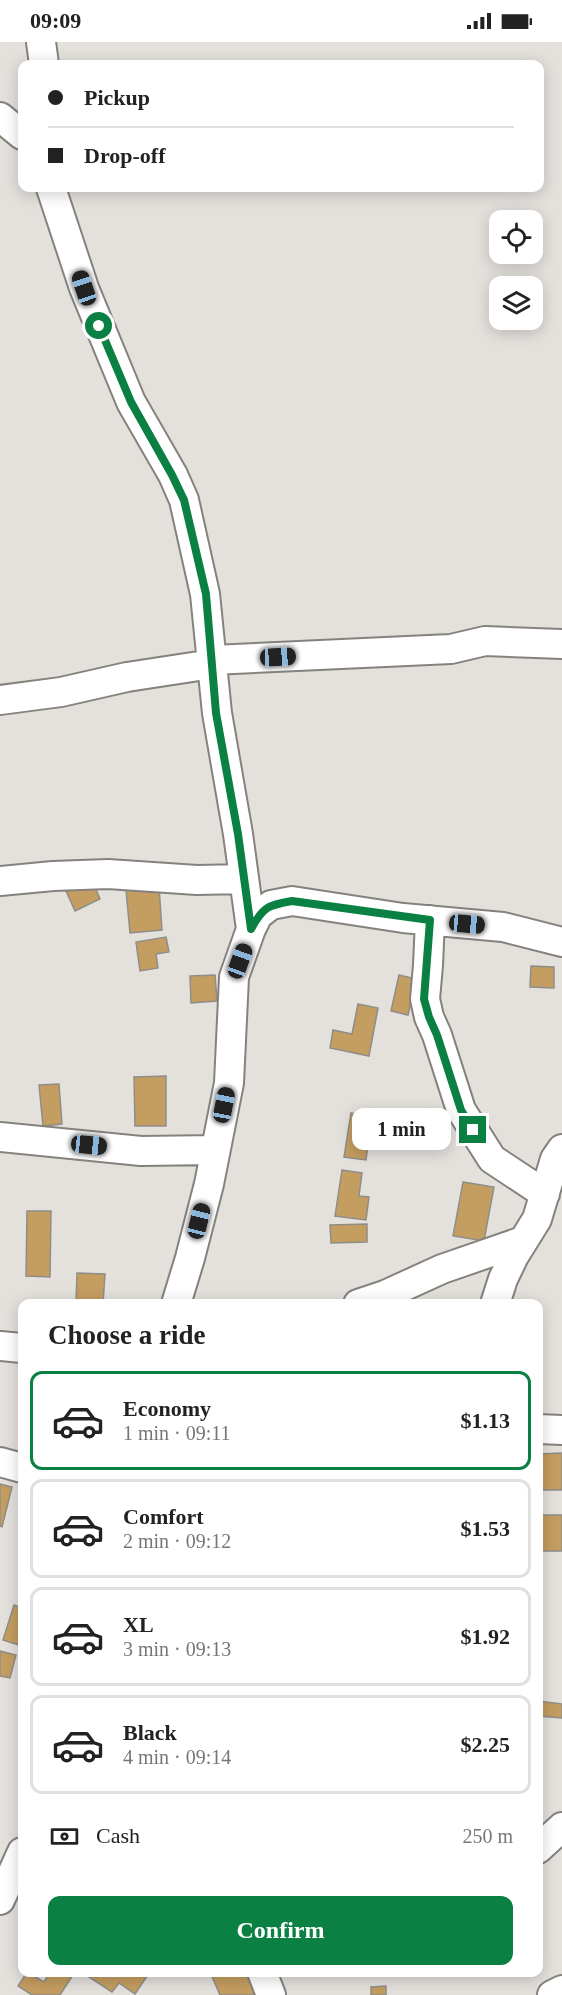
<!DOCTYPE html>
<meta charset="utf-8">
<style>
body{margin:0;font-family:"Times New Roman",serif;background:#f6f6f6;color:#222;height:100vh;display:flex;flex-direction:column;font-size:22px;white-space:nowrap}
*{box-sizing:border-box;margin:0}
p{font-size:20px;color:#767676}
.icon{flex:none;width:33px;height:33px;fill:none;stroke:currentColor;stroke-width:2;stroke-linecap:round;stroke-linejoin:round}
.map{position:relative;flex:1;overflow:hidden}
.sheet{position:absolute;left:18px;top:1257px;width:525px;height:678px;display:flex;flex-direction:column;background:#fff;border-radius:12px;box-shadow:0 3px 15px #0003}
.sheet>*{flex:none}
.banner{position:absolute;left:18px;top:18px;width:526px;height:132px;border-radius:12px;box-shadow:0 3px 15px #0003;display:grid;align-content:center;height:132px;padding:0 30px;background:#fff}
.buttons{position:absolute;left:489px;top:168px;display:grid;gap:12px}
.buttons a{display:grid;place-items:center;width:54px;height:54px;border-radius:12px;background:#fff;box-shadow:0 3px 15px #0003;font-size:30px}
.end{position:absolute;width:27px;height:27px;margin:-14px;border:8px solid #0b8043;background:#fff;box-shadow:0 0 0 3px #fff}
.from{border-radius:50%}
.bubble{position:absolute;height:42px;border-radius:12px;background:#fff;box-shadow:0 3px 15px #0003;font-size:20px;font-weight:600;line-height:42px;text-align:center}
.car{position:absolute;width:18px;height:36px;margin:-18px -9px;border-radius:8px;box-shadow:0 0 4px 2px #0007;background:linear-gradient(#222 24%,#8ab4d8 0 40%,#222 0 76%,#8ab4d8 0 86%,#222 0)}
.banner b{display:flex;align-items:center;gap:21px;height:57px;font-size:22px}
.banner b+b{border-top:2px solid #e0e0e0}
.banner i{width:15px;height:15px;background:#222}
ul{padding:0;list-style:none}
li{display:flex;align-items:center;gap:18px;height:99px;margin:0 12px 9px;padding:0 18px;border:3px solid #e0e0e0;border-radius:12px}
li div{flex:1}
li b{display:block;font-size:22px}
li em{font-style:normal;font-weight:600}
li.on{border-color:#0b8043}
li>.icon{width:54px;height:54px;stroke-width:1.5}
h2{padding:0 30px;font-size:27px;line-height:72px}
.pay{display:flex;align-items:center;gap:15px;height:66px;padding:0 30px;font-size:22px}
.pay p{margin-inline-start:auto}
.action{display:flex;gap:12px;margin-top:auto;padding:12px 30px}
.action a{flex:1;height:69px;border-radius:12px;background:#0b8043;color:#fff;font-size:24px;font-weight:600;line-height:69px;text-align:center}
.status{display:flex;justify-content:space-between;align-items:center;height:42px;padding:0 30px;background:#fff;direction:ltr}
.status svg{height:16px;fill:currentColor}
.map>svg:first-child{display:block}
.building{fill:#c49d60;stroke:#908d89;stroke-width:1.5}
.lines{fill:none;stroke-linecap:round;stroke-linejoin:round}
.minor-casing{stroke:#85827e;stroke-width:32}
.minor{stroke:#fff;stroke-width:28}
.route{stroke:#0b8043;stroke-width:8}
</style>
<div class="status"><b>09:09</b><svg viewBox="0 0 49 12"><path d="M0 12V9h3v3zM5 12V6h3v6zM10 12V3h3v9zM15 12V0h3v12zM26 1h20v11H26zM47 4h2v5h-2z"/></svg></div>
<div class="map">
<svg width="562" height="1953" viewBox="0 0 562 1953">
<rect width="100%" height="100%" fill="#e4e1dd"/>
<path class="building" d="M92,838L100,857L75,869L66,849Z
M159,845L162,888L130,891L126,848Z
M166,895L169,910L156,912L158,926L140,929L136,900Z
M531,924L554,925V946L530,945Z
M215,933L217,959L191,961L190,934Z
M399,933L416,937L408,973L391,969Z
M358,962L378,966L369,1014L330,1006L333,988L352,992Z
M166,1034V1084H135L134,1035Z
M59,1042L62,1082L43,1084L39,1043Z
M351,1071L372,1075L366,1118L344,1115Z
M342,1128L362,1131L359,1154L369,1155L366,1178L335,1174Z
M463,1140L494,1145L484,1199L453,1194Z
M27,1169H51L50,1235L26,1234Z
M367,1182V1200L331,1201L330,1183Z
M77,1231L105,1232L103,1262H76Z
M562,1411V1448H539V1412Z
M0,1442L12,1445L2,1485L0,1484Z
M538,1473H562V1509H538Z
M14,1563L22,1566V1593L19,1603L3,1598Z
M0,1609L16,1613L10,1636L0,1634Z
M538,1659L562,1662V1676L538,1674Z
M27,1930L44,1940L50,1930H75L60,1953H32L18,1944Z
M92,1930H150L135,1952L119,1941L112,1950L89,1935Z
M210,1930H254L257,1938L251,1942L256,1953H220Z
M386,1944V1953H371V1945Z"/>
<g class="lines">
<g class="minor-casing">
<path id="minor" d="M41,0L44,22
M0,75L22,93
M51,146L84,246L131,360L173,433L184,458L205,552L217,671L238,792L251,887
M212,618L451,607L485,599L562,602
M0,658L61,650L127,635L212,622
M0,839L53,834L108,832L197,838L244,837
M430,878L428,923L425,957L429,975L437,993L461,1068L492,1117L545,1152
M0,1095L141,1109L215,1108
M176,1262L190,1216L209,1142L229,1041L234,935L251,887L258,873L271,863L292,859L403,876L503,885L562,900
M358,1262L385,1253L442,1227L523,1199
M495,1262L503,1237L514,1214L537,1177L555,1117L562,1107
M0,1304L22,1306
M538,1387L562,1388
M0,1420L22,1426
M538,1807L562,1785
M0,1858L22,1810
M262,1930L271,1953
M552,1953L562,1948"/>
</g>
<use href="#minor" class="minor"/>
</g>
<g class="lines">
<path class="route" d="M99,284L131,360L172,433L184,458L206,552L216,671L238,792L251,887C263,865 268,863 292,859L430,878L424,957L429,975L437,993L461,1068L473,1088"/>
</g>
</svg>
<div class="buttons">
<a><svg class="icon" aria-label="locate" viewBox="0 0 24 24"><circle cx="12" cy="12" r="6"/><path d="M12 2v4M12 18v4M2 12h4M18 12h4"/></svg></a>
<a><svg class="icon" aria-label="layers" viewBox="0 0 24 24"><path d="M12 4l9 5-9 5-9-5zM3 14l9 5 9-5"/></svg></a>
</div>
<i class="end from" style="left:99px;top:284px"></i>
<i class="end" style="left:473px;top:1088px"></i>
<div class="bubble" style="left:352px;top:1066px;width:99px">1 min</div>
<i class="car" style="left:84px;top:246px;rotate:341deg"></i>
<i class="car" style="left:278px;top:615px;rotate:87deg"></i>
<i class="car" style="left:467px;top:882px;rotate:95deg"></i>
<i class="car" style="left:240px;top:919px;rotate:20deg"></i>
<i class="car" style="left:224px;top:1063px;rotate:11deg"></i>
<i class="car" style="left:89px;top:1103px;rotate:96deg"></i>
<i class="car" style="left:199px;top:1179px;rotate:14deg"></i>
<div class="banner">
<b><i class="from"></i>Pickup</b>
<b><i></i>Drop-off</b>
</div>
<section class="sheet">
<h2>Choose a ride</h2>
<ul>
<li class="on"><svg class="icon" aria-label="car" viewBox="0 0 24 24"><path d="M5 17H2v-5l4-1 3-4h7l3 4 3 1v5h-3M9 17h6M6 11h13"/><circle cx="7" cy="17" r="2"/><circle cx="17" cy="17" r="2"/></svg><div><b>Economy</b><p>1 min · 09:11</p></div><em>$1.13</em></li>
<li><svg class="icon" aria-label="car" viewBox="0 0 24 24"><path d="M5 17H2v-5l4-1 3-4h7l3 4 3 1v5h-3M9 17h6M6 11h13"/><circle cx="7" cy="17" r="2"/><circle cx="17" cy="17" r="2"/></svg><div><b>Comfort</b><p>2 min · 09:12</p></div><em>$1.53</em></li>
<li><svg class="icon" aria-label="car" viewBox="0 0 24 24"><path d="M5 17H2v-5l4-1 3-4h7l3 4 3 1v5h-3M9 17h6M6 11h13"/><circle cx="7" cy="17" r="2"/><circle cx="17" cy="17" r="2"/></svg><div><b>XL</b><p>3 min · 09:13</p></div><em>$1.92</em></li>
<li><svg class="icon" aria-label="car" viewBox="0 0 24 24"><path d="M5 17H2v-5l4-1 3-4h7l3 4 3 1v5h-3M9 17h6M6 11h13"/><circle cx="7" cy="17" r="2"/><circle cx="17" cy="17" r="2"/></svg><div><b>Black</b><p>4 min · 09:14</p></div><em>$2.25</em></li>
</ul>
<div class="pay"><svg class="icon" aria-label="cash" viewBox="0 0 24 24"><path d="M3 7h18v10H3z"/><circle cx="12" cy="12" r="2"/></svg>Cash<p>250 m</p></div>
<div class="action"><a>Confirm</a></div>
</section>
</div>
